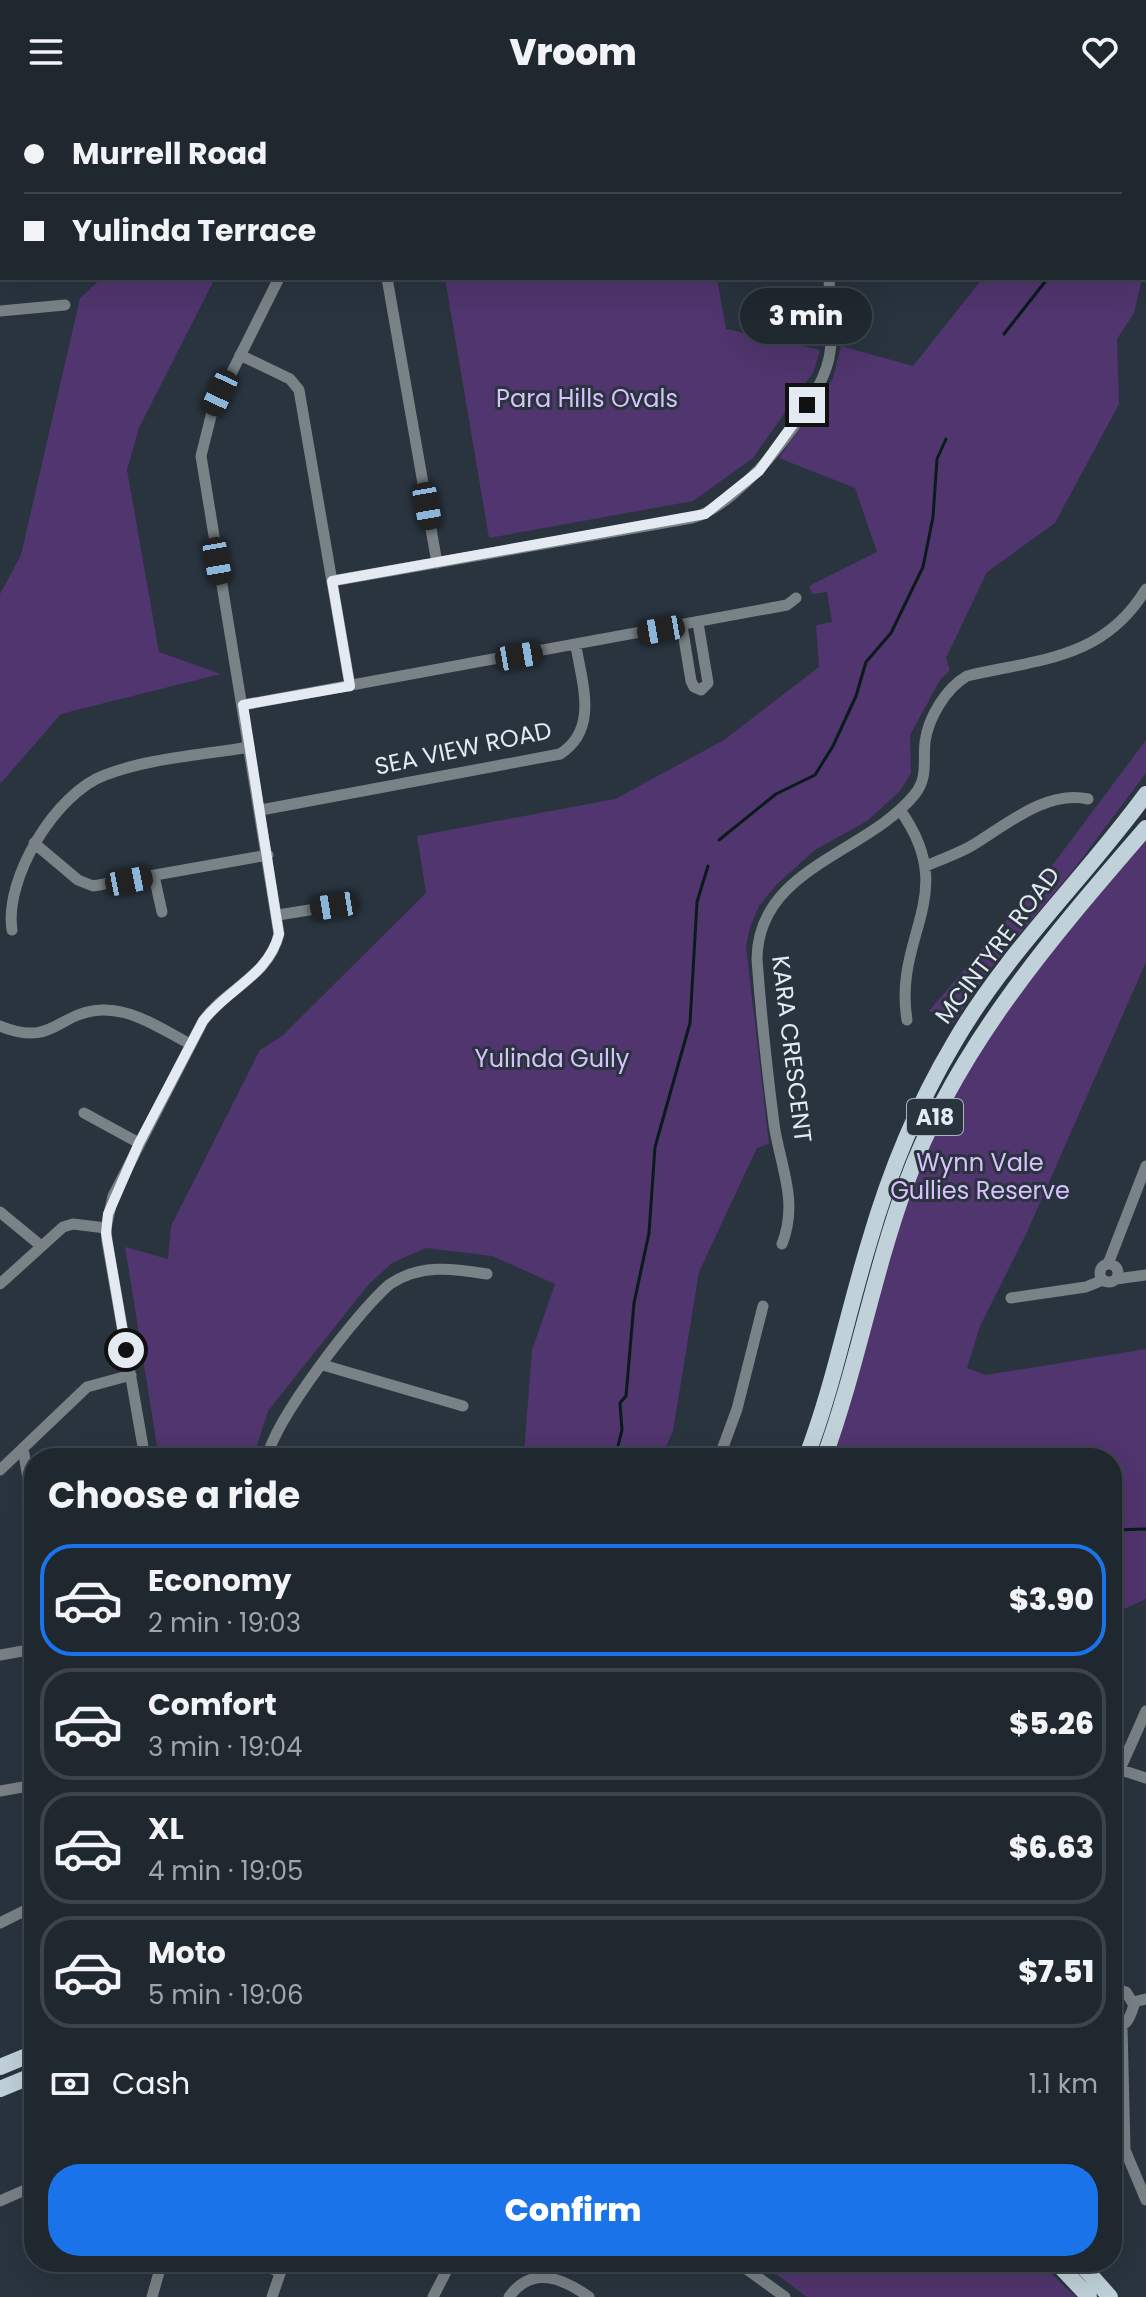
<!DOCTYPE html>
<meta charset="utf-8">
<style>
body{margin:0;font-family:Poppins,sans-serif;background:#272f37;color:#f1f3f6;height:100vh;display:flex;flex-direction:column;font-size:30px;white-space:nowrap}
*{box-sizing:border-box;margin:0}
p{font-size:26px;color:#a1a5aa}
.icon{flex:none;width:44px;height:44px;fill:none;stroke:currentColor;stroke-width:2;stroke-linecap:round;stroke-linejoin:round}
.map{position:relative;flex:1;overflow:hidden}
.sheet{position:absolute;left:24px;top:1344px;width:1098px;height:824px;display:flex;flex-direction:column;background:#1f272f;border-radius:32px;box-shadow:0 8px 32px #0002,0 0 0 2px #3c444b}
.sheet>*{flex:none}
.guide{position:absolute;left:0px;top:0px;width:1146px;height:176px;box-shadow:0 8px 32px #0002,0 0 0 2px #3c444b;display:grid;align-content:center;height:176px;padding:0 24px;background:#1f272f}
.end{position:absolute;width:36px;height:36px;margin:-18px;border:10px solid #e3eaf1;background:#111;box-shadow:0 0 0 4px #111}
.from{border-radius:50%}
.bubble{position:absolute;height:56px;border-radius:28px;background:#1f272f;box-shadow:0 8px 32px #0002,0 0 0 2px #3c444b;font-size:26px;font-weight:800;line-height:56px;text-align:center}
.car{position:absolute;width:24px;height:48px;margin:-24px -12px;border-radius:10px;box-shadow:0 0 6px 2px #0007;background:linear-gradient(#222 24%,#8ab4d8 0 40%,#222 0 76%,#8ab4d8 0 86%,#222 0)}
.guide b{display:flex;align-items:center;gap:28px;height:76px;font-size:30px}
.guide b+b{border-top:2px solid #3c444b}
.guide i{width:20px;height:20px;background:#f1f3f6}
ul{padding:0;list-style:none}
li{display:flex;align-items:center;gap:24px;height:112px;margin:0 16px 12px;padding:0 8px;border:4px solid #3c444b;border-radius:32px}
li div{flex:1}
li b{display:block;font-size:30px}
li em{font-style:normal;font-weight:800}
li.on{border-color:#1a73e8}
li>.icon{width:72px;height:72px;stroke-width:1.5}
h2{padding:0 24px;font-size:36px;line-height:96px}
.pay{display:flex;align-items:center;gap:20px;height:88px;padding:0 24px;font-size:30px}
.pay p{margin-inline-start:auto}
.cta{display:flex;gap:16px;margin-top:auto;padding:16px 24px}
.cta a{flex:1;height:92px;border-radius:32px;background:#1a73e8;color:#fff;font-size:32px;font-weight:800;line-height:92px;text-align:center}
header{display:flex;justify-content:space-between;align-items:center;height:104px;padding:0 24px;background:#1f272f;font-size:36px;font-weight:800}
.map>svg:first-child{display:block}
.green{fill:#50356e}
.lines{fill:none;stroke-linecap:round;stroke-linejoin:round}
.stream{stroke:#091b1b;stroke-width:3}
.minor{stroke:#798286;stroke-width:11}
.primary{stroke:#c0d1d9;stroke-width:16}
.route{stroke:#e3eaf1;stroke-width:10}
.labels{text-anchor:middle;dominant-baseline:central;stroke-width:6;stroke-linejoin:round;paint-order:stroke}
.shield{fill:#29343f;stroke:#abb3bc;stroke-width:2}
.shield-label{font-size:22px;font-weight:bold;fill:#e3eaf1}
.park-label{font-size:24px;fill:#dac1fd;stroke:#29343f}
.street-label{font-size:24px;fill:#e3eaf1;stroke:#29343f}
</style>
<header><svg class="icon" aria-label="menu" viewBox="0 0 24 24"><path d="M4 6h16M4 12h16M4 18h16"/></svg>Vroom<svg class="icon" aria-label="heart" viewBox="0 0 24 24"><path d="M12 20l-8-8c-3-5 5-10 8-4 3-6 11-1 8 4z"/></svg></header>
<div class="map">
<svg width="1146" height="2193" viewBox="0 0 1146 2193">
<rect width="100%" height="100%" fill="#29343f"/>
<path class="green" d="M416,0H687L688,2H417Z
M1146,9V160L1144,168V11Z
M102,174H215L139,324L127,366L159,548L221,570L61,610L0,680V490L21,451L80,194Z
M445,174H717L726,225L820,246L814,267L753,354L693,397L489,434Z
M983,174H1142L1134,209L1117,235L1119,300L1055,419L987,468L946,554L950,566L940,576L910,631L911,669L900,687L867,717L815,746L777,780L759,802L750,823L746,842L769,1040L757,1044L699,1168L673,1327L661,1354H515L524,1348L532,1246L555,1180L492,1152L426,1144L392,1159L369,1180L268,1307L253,1354H159L125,1143L168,1155L171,1122L260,946L282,932L426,789L417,732L615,695L724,636L819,563L816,521L832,518L827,488L812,490L809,482L877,448L855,384L779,354L833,274L841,242L913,262Z
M1146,636V669L1071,769L987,869L953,920L929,907L1051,763Z
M1146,724V858L1027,1128L980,1222L967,1264L986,1271L1146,1245V1495L1124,1505L1112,1515V1354H824L884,1146L965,957Z
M760,2158H1039L1076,2193H807Z"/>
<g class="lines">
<path class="stream" d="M1144,62L1146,60
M1004,230L1048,174
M719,736L776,690L815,671L833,642L856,592L866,558L891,529L923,463L933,413L937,355L946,335
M615,1354L622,1326L620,1299L626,1292L634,1199L649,1129L655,1043L690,919L697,798L708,762
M1112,1426L1146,1425"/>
<path class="minor" d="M366,2L367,0
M1044,2L1047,0
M0,99L2,98
M387,174L437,459
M0,207L65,201
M240,251L290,275L299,286L350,582
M332,477L692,414C740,402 819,302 829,254C834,228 830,200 829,174
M682,522L691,577L694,583L701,586L708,579L698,519
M243,601L787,501L796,494
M261,706L560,650C599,625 582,580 576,542
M900,706C961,791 893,830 907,916
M34,739L78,776L93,782L268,751
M926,762C941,755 958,750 973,741C1006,721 1046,686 1088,695
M154,772L162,808
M278,811L334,802
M12,826C4,774 56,689 105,671C149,654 203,651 249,643
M0,922C55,944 56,908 102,906C134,905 163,926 190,940
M84,1009L139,1039
M0,1108L40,1141
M782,1140C799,1097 780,1062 774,1020C767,965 761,910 757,855C758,763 867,750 915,690C928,674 923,657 925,638C928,614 946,584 967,572C1038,555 1103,556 1146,485
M1100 1169a9 9 0 1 1 18 0a9 9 0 1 1-18 0Z
M1108,1160L1146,1062
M1116,1175L1146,1171
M0,1180L63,1123L73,1120L106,1124
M1011,1194L1086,1183L1103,1176
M323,1261L463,1302
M23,1344L34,1411
M145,1354L107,1137L106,1124L113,1092L203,917C227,884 269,872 279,830L201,352L212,308L279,174
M267,1354C275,1315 358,1207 390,1180C420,1160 452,1164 487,1170
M719,1354L737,1305L763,1202
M0,1366L87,1283L131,1271
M0,1551L34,1545
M1118,1665L1146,1674
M1112,1683L1146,1607
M0,1687L34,1681
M0,1819L34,1802
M1112,1884L1126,1888L1134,1901C1130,1913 1127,1925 1112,1922
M1133,1898L1146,1895
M1122,1922L1125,2046L1146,2096
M0,2097L34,2082
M253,2158L281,2168
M737,2158L785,2193
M152,2193L162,2158
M272,2193L284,2158
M433,2193L451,2158
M509,2193C532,2161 563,2174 589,2193"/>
<path class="primary" d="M806,1354C833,1284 847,1211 869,1139C889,1070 917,1001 954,939C1007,847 1084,775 1146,690
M824,1354C857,1264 873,1170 906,1080C956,943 1052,833 1146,724
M0,1963L34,1949
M0,1985L34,1971
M1056,2158L1089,2193
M1079,2158L1110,2193"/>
</g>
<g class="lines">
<path class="route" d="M126,1246L106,1129L108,1110L139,1039L203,917C227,885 268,872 279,830L243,601L350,582L332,477L705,410L759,367L807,301"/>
</g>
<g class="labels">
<rect class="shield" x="907" y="995" width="56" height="36" rx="6"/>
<g class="shield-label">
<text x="935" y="1013">A18</text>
</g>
<g class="park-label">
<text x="587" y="294">Para Hills Ovals</text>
<text x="552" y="954">Yulinda Gully</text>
<text x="980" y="1058">Wynn Vale<tspan x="980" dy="28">Gullies Reserve</tspan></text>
</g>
<g class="street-label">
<text transform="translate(463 644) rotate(-12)">SEA VIEW ROAD</text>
<text transform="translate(997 841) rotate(-53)">MCINTYRE ROAD</text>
<text transform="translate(792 945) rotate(83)">KARA CRESCENT</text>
</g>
</g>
</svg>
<i class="end from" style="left:126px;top:1246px"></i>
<i class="end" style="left:807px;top:301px"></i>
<div class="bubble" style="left:740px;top:184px;width:132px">3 min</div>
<i class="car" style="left:220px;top:289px;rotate:205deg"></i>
<i class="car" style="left:427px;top:402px;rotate:170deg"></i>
<i class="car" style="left:217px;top:457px;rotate:170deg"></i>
<i class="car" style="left:661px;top:526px;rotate:260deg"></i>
<i class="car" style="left:519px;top:552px;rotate:80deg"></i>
<i class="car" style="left:129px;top:777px;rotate:79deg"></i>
<i class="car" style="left:334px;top:802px;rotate:261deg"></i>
<div class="guide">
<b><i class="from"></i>Murrell Road</b>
<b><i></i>Yulinda Terrace</b>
</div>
<section class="sheet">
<h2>Choose a ride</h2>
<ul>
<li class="on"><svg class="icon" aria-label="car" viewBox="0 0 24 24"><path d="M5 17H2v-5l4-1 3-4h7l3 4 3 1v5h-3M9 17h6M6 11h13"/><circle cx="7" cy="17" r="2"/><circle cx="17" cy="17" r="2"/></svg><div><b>Economy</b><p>2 min · 19:03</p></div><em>$3.90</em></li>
<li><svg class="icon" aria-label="car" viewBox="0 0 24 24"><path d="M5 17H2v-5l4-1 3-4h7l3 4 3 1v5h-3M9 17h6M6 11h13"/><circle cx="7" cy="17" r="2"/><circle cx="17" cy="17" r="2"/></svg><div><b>Comfort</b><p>3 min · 19:04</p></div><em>$5.26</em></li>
<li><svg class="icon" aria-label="car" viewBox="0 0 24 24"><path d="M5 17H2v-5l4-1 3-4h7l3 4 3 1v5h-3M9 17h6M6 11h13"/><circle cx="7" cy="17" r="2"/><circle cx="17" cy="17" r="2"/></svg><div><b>XL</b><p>4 min · 19:05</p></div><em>$6.63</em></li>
<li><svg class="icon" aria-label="car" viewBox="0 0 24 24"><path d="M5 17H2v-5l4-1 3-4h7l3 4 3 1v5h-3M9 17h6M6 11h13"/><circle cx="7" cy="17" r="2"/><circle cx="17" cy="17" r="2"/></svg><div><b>Moto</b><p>5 min · 19:06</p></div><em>$7.51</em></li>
</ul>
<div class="pay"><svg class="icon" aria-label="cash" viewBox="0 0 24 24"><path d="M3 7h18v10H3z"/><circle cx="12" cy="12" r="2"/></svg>Cash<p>1.1 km</p></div>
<div class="cta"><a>Confirm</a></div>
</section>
</div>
